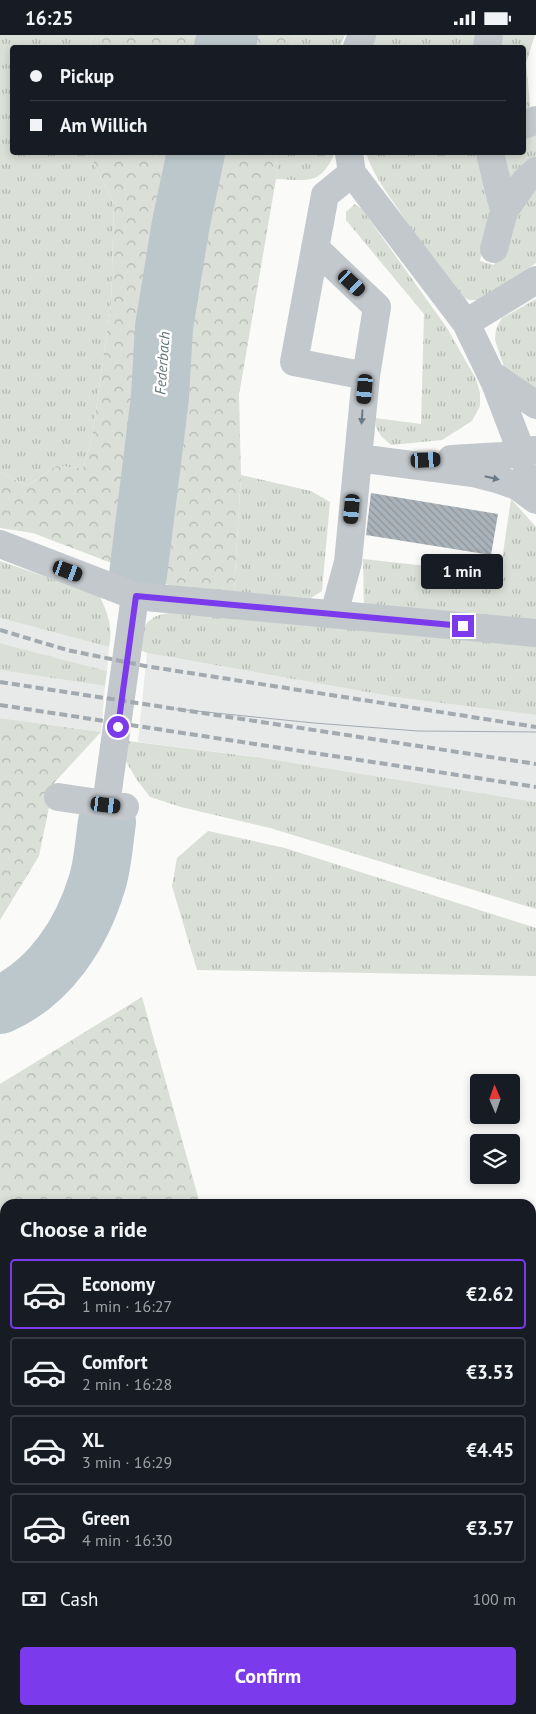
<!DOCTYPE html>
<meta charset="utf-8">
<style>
body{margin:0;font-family:"PT Sans",sans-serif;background:#242831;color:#f1f3f6;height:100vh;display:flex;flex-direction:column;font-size:19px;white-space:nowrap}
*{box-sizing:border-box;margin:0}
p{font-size:16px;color:#9ea1a6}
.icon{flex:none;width:28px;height:28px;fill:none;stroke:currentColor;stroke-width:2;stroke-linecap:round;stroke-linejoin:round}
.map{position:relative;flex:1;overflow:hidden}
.drawer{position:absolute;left:0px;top:1164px;width:536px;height:516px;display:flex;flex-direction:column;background:#171b24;border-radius:15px 15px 0 0;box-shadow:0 2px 8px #0003}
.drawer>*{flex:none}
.top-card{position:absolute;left:10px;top:10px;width:516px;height:110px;border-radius:5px;box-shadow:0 2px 8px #0003;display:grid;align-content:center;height:110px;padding:0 20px;background:#171b24}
.needle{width:32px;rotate:358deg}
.buttons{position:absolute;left:470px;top:1039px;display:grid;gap:10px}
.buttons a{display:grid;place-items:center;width:50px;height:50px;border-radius:5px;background:#171b24;box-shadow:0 2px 8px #0003;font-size:25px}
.end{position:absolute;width:22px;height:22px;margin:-11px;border:6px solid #7c3aed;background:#fff;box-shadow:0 0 0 2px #fff}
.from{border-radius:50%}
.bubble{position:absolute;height:35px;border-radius:5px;background:#171b24;box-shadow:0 2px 8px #0003;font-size:16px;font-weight:600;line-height:35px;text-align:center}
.car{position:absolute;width:15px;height:30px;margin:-15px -8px;border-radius:6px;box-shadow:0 0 4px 1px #0007;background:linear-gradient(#222 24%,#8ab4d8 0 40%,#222 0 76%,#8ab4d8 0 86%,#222 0)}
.top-card b{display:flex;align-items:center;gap:18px;height:48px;font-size:19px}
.top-card b+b{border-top:1px solid #363941}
.top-card i{width:12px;height:12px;background:#f1f3f6}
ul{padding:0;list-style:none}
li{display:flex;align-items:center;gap:15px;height:70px;margin:0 10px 8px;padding:0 10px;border:2px solid #363941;border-radius:5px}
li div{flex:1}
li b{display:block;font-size:19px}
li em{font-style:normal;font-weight:600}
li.current{border-color:#7c3aed}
li>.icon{width:45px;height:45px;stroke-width:1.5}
h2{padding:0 20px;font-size:22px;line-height:60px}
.pay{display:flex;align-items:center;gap:12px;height:55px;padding:0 20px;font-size:19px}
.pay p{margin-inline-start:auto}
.action{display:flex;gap:10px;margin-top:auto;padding:10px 20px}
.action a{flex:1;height:58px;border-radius:5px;background:#7c3aed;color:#fff;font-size:20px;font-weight:600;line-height:58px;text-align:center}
.status{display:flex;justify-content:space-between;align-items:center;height:35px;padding:0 25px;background:#171b24;direction:ltr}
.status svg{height:14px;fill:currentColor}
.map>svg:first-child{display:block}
.built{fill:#e8e9e9}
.grass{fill:url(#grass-tufts)}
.forest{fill:url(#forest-crowns)}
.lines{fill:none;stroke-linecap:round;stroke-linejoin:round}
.river{stroke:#bbc7cb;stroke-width:58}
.building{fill:url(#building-back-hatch)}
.minor{stroke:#c3c8cc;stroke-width:28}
.tram{stroke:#a2aab0;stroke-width:1}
.rail{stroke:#a2aab0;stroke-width:4;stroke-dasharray:8 4;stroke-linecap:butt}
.oneway{fill:#6a7a87}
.route{stroke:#7c3aed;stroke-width:6}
.labels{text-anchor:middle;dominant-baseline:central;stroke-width:5;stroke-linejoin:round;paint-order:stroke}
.water-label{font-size:15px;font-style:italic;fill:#60757c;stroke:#fff}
</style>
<div class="status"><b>16:25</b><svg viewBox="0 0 49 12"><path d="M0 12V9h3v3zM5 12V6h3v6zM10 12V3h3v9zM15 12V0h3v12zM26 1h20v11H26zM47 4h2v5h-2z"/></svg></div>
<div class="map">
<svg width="536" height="1679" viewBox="0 0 536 1679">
<defs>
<pattern id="grass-tufts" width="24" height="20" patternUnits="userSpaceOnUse" patternTransform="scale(1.25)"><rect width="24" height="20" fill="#dadfd7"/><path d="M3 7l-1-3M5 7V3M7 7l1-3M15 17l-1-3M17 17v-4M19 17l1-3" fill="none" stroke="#b4b9b4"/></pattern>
<pattern id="forest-crowns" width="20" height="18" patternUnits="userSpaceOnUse" patternTransform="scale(1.25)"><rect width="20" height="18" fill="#dadfd7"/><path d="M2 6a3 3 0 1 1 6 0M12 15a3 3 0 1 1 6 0" fill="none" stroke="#b4b9b4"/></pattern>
<pattern id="building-back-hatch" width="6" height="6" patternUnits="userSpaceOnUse" patternTransform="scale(1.25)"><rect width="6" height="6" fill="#aab3b9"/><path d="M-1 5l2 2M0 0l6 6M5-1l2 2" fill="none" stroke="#8e969c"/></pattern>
</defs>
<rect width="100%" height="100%" fill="#fafaf8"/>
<path class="built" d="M0,583L109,612L107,636L0,608Z
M147,618L395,662L536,680V767L257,722L138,707Z
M0,635L105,651L101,697L0,683Z"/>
<path class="grass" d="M0,0H92L90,12H12V118H89L114,169L111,269L92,403L83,433L56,431L27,451L0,437Z
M295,0H345L340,12H291Z
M376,0H480L475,12H371Z
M498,0H535L526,28L530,69L529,75L524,79V12H495Z
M536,95V123L509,151L501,118H524V101Z
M277,118H333L334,119C321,151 306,145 276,144Z
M366,118H480L490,179L480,226L494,230L512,186L536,147V228L481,265H469L460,261C439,233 418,204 398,174C385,155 373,139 366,118Z
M355,169L362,174L447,293L476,344L480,358V371L472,386L442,405L391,410L381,401L376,392L375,383L421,389L424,279L346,185V177Z
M536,264V363L506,338L495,305L496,294L502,283Z
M241,440L311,456L330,467L322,556L311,563L234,557Z
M511,464L536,492V589L364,574L363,524L500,539Z
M0,526L99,560C108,578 113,592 109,612L0,583Z
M170,578L536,605V680L395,662L147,618L134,612C142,593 147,580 170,578Z
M0,608L107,636L105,651L0,635Z
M128,706L257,722L536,767V874L270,793L181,772L150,762L137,745L125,725Z
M208,796L285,813L536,893V941L197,935L172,851L177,823Z"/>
<path class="forest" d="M92,0H295L291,12H90Z
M89,118H277L276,144L239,360L241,440L234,557L174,552L33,498L0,493V437L27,451L56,431L83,433L92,403L111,269L114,169Z
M0,683L101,697L54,748L39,821L0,885Z
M142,962L200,1169H5V1675H340L341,1679H0V1049Z"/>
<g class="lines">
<path class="river" d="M223,12L229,0
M138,540L160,362L164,292L181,188L196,118
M0,970C50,948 82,898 97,848C103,829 104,807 107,787
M0,1265L5,1277
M224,1675L226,1679"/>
</g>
<path class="building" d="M371,458L498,479L491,520L366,500Z"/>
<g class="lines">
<path class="minor" d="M357,12L362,0
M487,12L489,0
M524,90L536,85
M349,118L352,138L466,288L495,348L536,455
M490,118L504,176
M315,213L377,272L366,341L294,327L325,160L352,138
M494,214L504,176L525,146L536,136
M466,288L536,245
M492,340L536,370
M358,423L366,341
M451,424L503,421L522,416L536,415
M0,509L135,561L536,598
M334,579L348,527L358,423L473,438L500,445L517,451L536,465
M58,762L125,772
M106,770L135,561"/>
<path class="tram" d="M176,674L314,688L418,696L536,697"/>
<path class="rail" d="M0,595L67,615L145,631L536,692
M0,647L536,729
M0,670L536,752"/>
</g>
<defs><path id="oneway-solid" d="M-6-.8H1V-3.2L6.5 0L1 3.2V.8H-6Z" transform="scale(1.25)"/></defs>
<g class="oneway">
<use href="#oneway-solid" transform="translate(362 382) rotate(94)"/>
<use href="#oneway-solid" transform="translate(492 443) rotate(13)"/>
</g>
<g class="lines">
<path class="route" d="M118,692L136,561L463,591"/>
</g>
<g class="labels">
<g class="water-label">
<text transform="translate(162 328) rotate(-86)">Federbach</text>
</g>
</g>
</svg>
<div class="buttons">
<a><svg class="needle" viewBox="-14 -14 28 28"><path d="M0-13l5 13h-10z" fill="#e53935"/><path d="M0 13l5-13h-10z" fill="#9ea1a6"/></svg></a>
<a><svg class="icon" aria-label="layers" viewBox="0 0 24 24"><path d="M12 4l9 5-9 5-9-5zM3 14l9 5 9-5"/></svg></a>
</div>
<i class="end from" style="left:118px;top:692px"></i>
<i class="end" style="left:463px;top:591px"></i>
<div class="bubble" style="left:421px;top:519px;width:82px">1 min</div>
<i class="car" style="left:352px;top:248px;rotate:133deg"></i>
<i class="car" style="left:365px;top:354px;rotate:185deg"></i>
<i class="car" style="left:426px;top:425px;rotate:87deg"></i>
<i class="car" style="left:352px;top:474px;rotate:185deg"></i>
<i class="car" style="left:68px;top:536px;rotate:110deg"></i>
<i class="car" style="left:106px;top:770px;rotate:97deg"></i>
<div class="top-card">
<b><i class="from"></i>Pickup</b>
<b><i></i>Am Willich</b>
</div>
<section class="drawer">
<h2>Choose a ride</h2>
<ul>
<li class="current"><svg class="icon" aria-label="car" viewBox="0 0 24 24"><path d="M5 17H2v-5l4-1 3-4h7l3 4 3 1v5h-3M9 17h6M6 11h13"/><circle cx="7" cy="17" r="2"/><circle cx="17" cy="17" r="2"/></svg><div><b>Economy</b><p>1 min · 16:27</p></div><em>€2.62</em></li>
<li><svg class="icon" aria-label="car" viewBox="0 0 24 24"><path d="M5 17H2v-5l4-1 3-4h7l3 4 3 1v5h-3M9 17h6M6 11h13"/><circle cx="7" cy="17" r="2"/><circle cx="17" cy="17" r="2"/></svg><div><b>Comfort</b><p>2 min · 16:28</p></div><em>€3.53</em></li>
<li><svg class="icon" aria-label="car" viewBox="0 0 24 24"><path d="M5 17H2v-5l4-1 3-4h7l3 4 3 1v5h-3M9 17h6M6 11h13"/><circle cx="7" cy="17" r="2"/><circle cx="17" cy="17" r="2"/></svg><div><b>XL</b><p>3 min · 16:29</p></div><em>€4.45</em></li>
<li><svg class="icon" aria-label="car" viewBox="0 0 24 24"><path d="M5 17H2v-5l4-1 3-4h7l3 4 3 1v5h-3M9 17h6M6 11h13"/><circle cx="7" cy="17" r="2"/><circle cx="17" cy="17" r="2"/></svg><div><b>Green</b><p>4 min · 16:30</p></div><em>€3.57</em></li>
</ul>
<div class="pay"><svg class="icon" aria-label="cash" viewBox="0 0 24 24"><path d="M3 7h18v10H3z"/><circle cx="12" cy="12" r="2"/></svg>Cash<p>100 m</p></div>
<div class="action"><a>Confirm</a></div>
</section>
</div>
